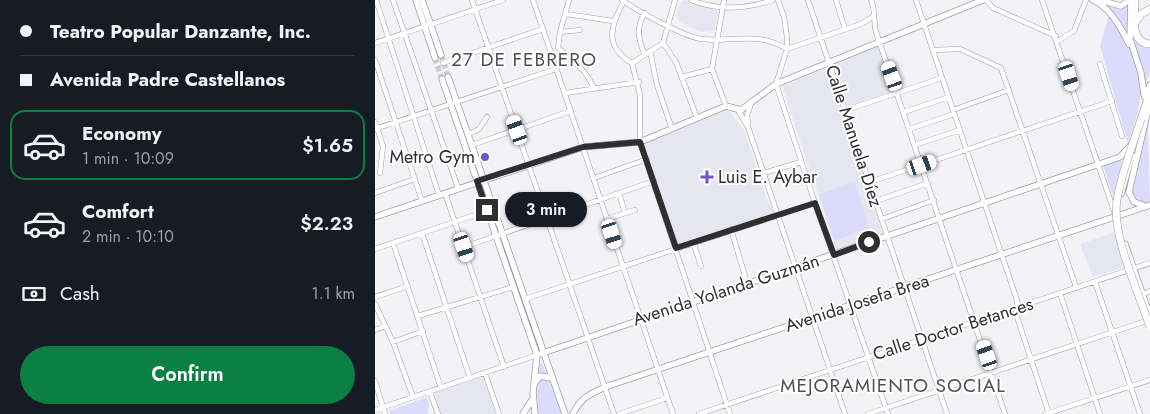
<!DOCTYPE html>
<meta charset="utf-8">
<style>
body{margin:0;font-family:Jost,sans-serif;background:#20242c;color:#f1f3f6;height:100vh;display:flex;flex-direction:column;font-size:19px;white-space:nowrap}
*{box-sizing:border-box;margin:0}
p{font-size:16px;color:#9ea1a6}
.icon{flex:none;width:28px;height:28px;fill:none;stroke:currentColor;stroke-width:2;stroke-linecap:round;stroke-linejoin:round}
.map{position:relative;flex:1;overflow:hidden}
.side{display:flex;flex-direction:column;background:#171b24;width:375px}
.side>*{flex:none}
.hud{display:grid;align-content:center;height:110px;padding:0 20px;background:#171b24}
.end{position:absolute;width:22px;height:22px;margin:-11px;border:6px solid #2f2f31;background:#fff;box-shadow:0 0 0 2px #fff}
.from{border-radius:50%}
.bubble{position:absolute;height:35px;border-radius:18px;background:#171b24;box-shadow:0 1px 4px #0004;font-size:16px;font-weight:600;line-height:35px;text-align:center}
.car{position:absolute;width:15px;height:30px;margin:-15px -8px;border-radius:6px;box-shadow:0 0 4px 1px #0007;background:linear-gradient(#fff 24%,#345 0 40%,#fff 0 76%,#345 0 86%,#fff 0)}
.hud b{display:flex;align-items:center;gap:18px;height:48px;font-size:19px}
.hud b+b{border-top:1px solid #363941}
.hud i{width:12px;height:12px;background:#f1f3f6}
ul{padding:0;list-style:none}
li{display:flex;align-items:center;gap:15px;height:70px;margin:0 10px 8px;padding:0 10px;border:2px solid transparent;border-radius:15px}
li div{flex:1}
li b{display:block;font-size:19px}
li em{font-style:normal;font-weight:600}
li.on{border-color:#0b8043}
li>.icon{width:45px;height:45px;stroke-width:1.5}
.pay{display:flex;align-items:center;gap:12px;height:55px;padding:0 20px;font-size:19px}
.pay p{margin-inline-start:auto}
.action{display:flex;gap:10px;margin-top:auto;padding:10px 20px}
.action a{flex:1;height:58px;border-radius:30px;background:#0b8043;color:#fff;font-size:20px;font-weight:600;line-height:58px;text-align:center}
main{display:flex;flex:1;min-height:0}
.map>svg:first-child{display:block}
.built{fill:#e6e6f1}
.green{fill:#dddbfd}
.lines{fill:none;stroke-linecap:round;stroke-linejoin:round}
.major-tunnel{stroke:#cccccf;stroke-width:5.5;stroke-dasharray:5.5 3;stroke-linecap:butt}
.minor-casing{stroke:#9f9ea2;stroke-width:5.5}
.major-casing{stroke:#9f9ea2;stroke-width:7}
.highway-casing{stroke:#9f9ea2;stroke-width:8}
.minor{stroke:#fff;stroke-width:4.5}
.major{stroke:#fff;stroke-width:5.5}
.highway{stroke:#fff;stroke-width:7}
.highway-bridge-casing{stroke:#9f9ea2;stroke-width:8;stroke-linecap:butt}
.highway-bridge{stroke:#fff;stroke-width:7}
.route{stroke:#2f2f31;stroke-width:6}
.poi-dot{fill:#6e53cc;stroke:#fff;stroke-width:2}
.labels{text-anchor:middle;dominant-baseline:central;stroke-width:4;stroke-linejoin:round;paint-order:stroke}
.street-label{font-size:18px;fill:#2f2f31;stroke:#fff}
.poi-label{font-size:18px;fill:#2f2f31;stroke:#fff;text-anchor:end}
.neighbourhood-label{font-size:19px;letter-spacing:1px;fill:#505053;stroke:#fff}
</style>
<main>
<section class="side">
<div class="hud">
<b><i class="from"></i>Teatro Popular Danzante, Inc.</b>
<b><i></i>Avenida Padre Castellanos</b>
</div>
<ul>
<li class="on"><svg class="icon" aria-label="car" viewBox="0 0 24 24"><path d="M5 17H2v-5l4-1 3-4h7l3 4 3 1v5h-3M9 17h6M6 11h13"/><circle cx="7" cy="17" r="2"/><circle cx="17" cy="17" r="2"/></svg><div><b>Economy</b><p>1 min · 10:09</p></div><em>$1.65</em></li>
<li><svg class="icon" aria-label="car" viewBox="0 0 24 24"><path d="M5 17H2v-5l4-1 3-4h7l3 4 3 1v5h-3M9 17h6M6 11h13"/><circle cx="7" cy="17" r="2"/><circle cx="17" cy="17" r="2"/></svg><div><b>Comfort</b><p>2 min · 10:10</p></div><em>$2.23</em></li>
</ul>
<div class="pay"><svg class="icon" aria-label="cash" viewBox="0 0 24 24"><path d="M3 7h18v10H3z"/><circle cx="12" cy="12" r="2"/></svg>Cash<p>1.1 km</p></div>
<div class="action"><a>Confirm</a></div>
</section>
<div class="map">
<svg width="775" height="414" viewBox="0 0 775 414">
<rect width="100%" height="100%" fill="#f3f3f7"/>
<path class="built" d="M308,0L341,10L343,12L340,31L326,32L306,23L302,18V9Z
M503,44L520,90L474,106L459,61Z
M453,68L508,234L461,249L407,86Z
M349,110L356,113L369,130L392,199L399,212L397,215L384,220L302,245L269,141Z
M740,232L750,267L718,277L705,244Z
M108,377L121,414H66L59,393Z"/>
<path class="green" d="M728,2L739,7L754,3V40L741,18Z
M734,15C768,65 774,86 753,144L725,46Z
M756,30L763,43L775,46V70L771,83Z
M775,109L773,132L775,203H763L756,193Z
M746,159L748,163L739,198L728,166Z
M480,182L494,228L459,241L444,194Z
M167,363L187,414H163L160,386L164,365Z
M52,397L54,404L53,414H15L14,411Z"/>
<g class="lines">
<path class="major-tunnel" d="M66,55L73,77
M60,58L67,79"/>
<g class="minor-casing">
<path id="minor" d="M1,0L64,195
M18,0L83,188
M97,0L239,414
M158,0L298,414
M194,0L185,32L183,48C197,59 213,72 219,89
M247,0C262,11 308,36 326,39C357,43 380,30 412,49L486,24L499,16
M316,0C343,11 371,9 398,0
M349,0L337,69L351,106
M403,0L409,17L412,37V49L401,84L440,203L513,414
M433,0L572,414
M461,0L470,29
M496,0C501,11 498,21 501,32L630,414
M541,0L642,300L641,314L674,414
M611,0L618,8L681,36
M667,0L739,211
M249,1C235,26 229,47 257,63L265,95V142L355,414
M191,14L238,21
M185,32L205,30
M683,41L699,31L711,0
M0,43L128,0
M288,43L301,62L322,118
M288,43L300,0
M558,50L585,49L626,68L701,287
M275,51L282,85L297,129
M269,53C263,38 261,27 270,13
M0,60L47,201
M68,63L168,29
M257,63L288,43
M725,64L747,136
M307,77L337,69
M190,93L264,82
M363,110L373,127L470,414
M471,110L567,78
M578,110L634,90
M529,112L574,97
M0,122L8,146L5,173
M373,123L372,115L376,104
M0,129L181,69
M535,129L579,114
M94,134L104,129L112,117
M97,145L196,111
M540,145L585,130
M389,173L426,162
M219,178L272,159
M495,182L737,101
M0,193L40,179
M70,193L129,367
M244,193L250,213
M501,201L553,183
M232,219L260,210
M507,219L559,200
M356,229L372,283
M47,233L95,378
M318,242L326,266
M18,243L66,388
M89,247L279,181
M0,249L112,211
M720,282L765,414
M685,293L725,414
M768,294L775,291
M0,297L33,286
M150,299L440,203
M0,304L18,342L38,397
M43,316L138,287
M0,330L10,326
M18,342L48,331
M110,373L124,414
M0,381L10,414
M55,392L63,414
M0,410L162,355
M244,414L292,398
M324,414L775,263
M493,414L774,320
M671,414L775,380"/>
</g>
<g class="major-casing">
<path id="major" d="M41,0L60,58
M47,0L66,55
M718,0C734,7 747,29 754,44
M725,0L746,6L754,0
M756,0L755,39L766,73L769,95
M73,77L190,414
M67,79L162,355L158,393L160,414
M770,97L775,85
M746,194L757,155
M768,205L759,202L754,192L774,105
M0,217L208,147L265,142L351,106L366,110L401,84L608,0
M750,244L775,316
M162,355L745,157L755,146
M160,383L165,376L176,378
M148,414L157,400
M198,414C205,398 215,394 230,387L775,205"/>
</g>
<g class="highway-casing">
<path id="highway" d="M760,0C760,14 754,43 775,44
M760,23L766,14L775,9
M766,119L775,92"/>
</g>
<use href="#minor" class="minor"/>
<use href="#major" class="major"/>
<use href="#highway" class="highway"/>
<g class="highway-bridge-casing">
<path id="highway-bridge" d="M766,119C758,145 746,173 742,200C736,235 764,293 775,327"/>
</g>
<use href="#highway-bridge" class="highway-bridge"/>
</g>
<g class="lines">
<path class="route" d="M112,210L102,181L208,147L265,142L301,248L440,203L459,255L494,242"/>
</g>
<g class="poi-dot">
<circle cx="110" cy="157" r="5"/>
<path d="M329.5 169.5h5v5h5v5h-5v5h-5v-5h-5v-5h5z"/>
</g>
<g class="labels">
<g class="street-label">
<text transform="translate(479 136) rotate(72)">Calle Manuela Díez</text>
<text transform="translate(351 290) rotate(-18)">Avenida Yolanda Guzmán</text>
<text transform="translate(482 303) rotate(-18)">Avenida Josefa Brea</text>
<text transform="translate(578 329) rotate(-18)">Calle Doctor Betances</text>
</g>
<g class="poi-label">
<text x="100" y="157">Metro Gym</text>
<text x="343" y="177" text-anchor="start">Luis E. Aybar</text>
</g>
<g class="neighbourhood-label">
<text x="149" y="59">27 DE FEBRERO</text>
<text x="518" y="385">MEJORAMIENTO SOCIAL</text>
</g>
</g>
</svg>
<i class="end from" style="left:494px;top:242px"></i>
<i class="end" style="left:112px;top:210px"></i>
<div class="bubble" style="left:130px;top:192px;width:82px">3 min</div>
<i class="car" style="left:517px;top:76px;rotate:340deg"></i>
<i class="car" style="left:694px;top:76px;rotate:162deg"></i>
<i class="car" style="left:142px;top:130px;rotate:340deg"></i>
<i class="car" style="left:547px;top:165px;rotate:71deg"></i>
<i class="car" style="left:237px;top:234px;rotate:162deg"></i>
<i class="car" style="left:89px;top:247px;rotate:162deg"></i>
<i class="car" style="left:612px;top:355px;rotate:341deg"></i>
</div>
</main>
